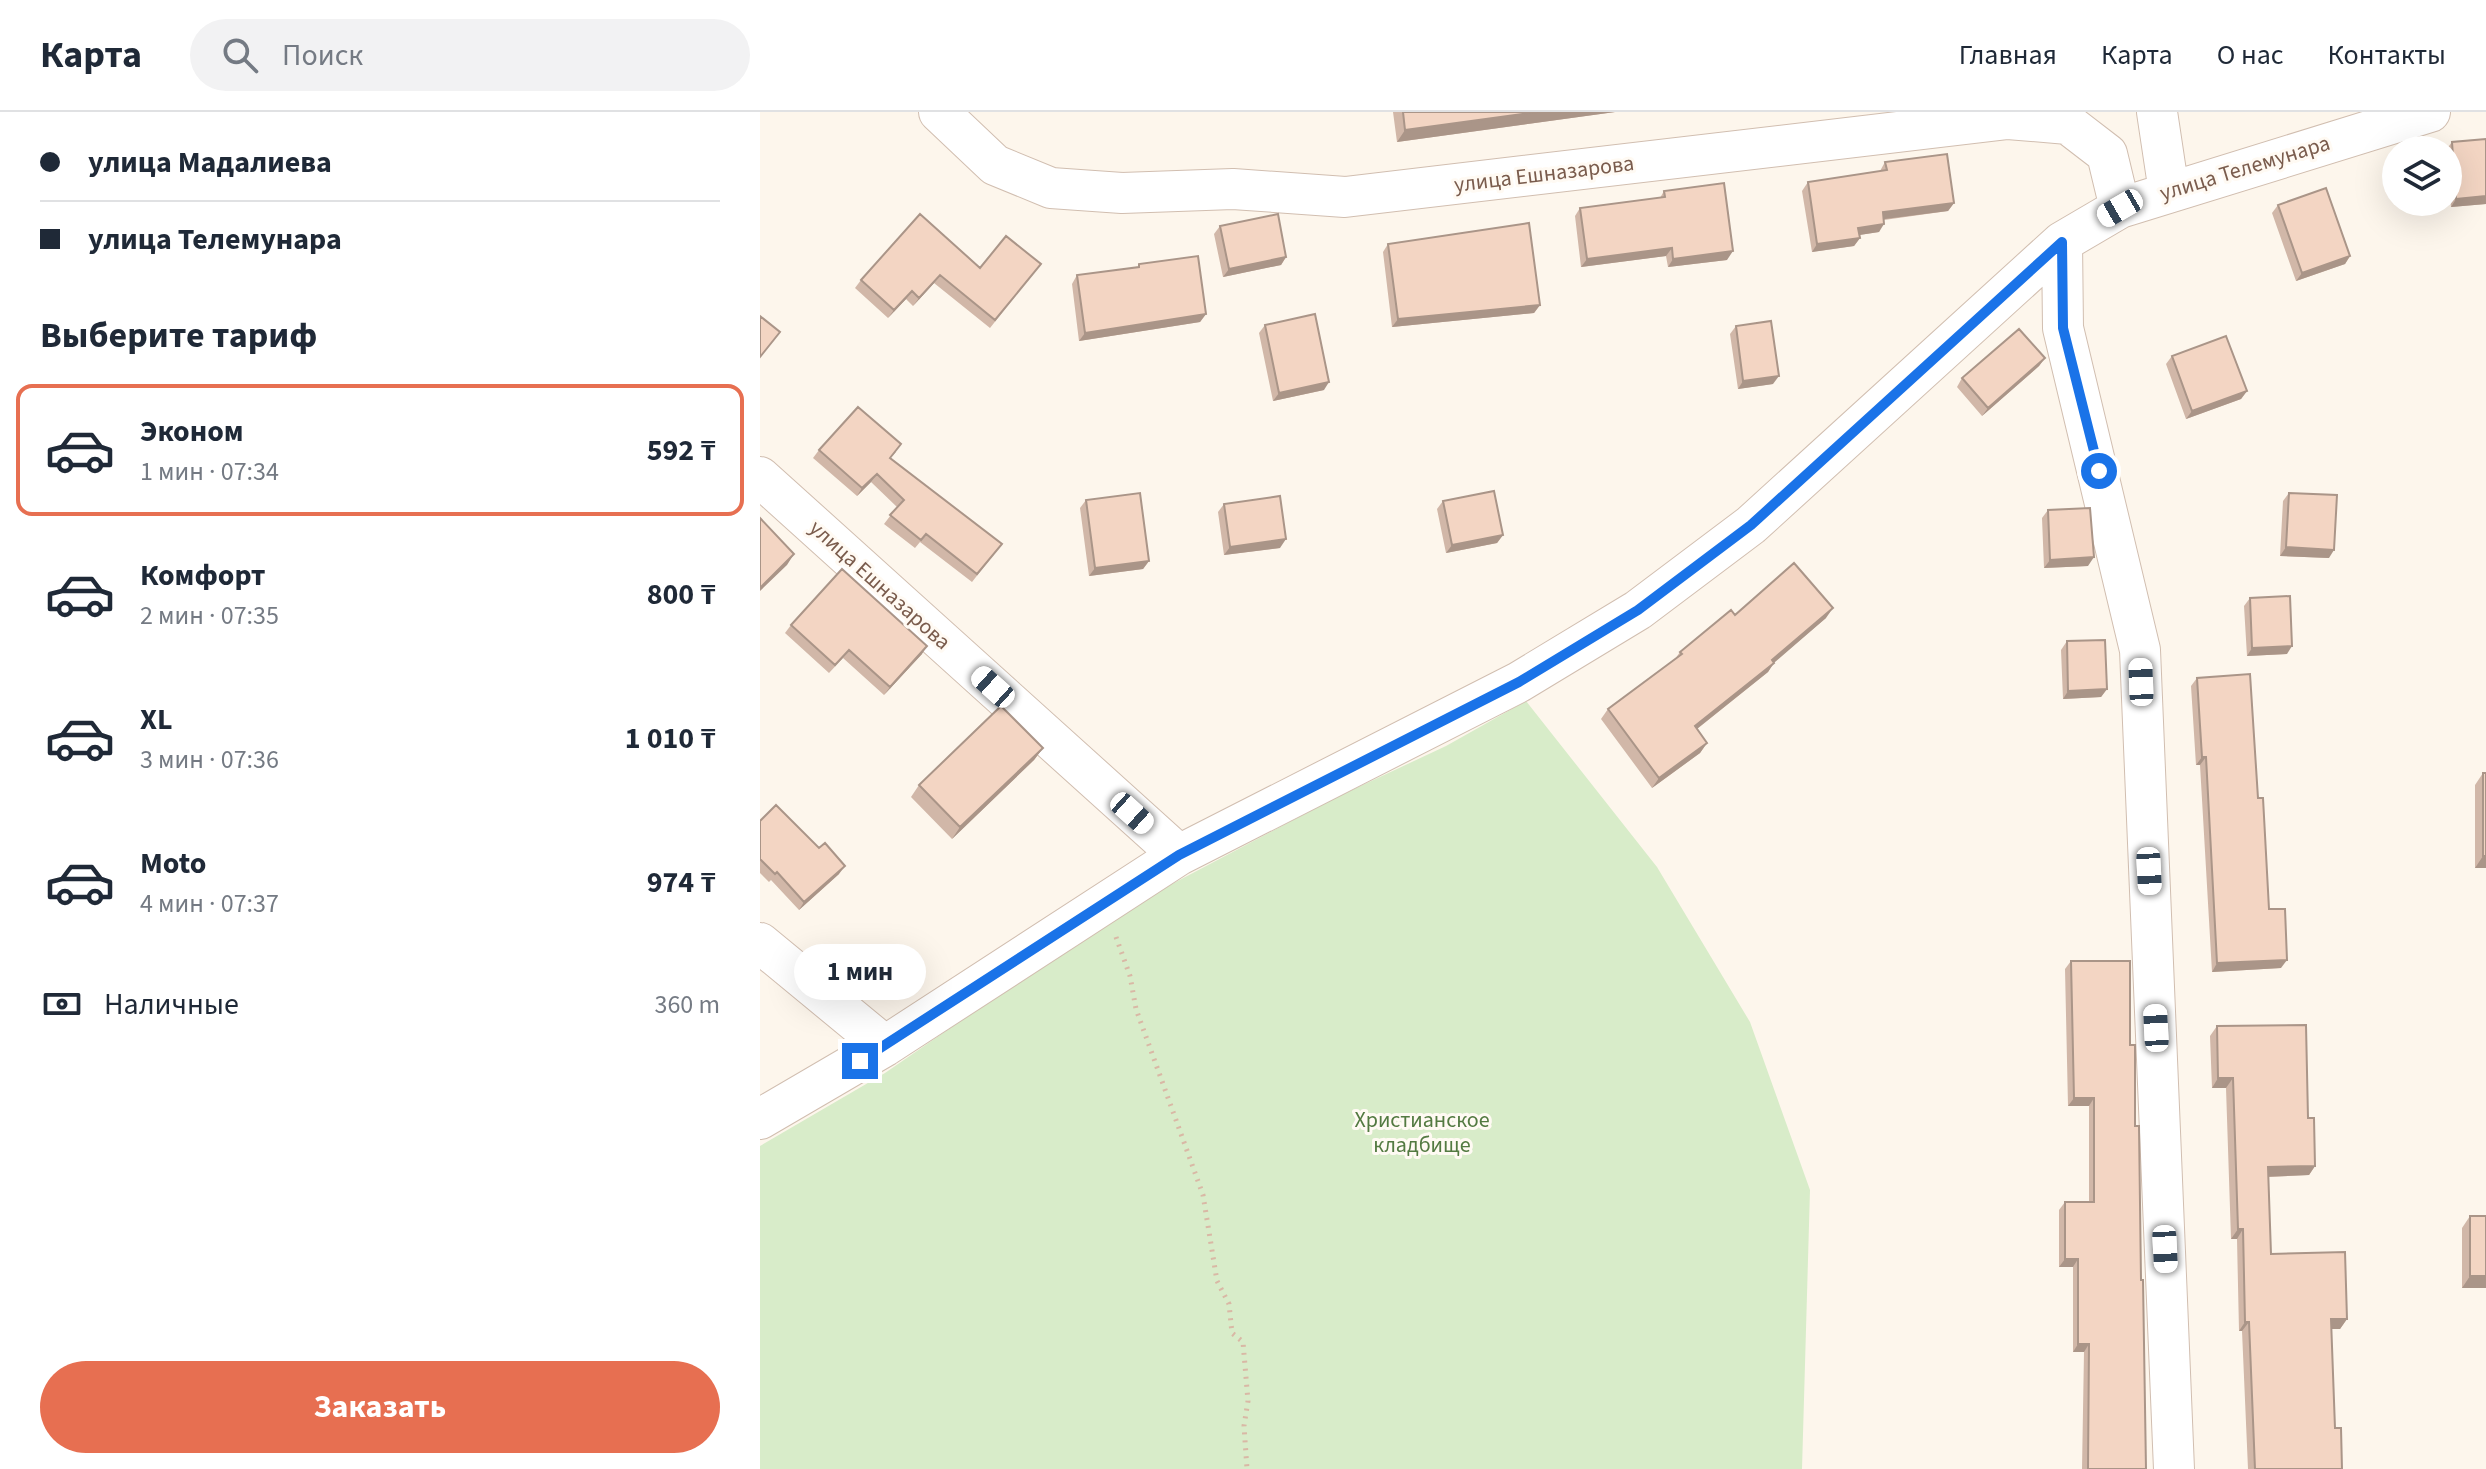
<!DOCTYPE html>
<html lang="ru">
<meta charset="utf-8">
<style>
body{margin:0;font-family:"Source Sans 3",sans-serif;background:#f2f2f3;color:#1f2937;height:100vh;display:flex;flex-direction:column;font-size:30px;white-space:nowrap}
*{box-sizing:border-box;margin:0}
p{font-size:26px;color:#747a83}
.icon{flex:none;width:44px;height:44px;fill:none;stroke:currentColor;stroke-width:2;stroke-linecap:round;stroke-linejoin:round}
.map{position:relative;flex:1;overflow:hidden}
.side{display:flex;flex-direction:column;background:#fff;width:760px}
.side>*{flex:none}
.hud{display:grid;align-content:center;height:176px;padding:0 40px;background:#fff}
.fabs{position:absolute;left:1622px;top:24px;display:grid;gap:16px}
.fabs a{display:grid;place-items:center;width:80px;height:80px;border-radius:50%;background:#fff;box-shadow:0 8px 32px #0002;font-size:40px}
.end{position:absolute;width:36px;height:36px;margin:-18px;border:10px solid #1a73e8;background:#fff;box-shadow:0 0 0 4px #fff}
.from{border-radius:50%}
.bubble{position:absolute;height:56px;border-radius:28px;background:#fff;box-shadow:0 8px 32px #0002;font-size:26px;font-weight:700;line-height:56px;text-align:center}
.car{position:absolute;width:24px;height:48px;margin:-24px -12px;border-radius:10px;box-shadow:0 0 6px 2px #0007;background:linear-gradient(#fff 24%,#345 0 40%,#fff 0 76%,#345 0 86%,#fff 0)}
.hud b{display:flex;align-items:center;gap:28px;height:76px;font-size:30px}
.hud b+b{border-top:2px solid #e0e1e3}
.hud i{width:20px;height:20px;background:#1f2937}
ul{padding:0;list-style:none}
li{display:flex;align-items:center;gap:24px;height:132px;margin:0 16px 12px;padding:0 24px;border:4px solid transparent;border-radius:16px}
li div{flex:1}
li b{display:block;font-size:30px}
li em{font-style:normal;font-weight:700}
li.current{border-color:#e76f51}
li>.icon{width:72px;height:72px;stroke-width:1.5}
h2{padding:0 40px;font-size:36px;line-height:96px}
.pay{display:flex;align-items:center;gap:20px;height:88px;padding:0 40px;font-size:30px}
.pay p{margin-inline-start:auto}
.cta{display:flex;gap:16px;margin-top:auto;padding:16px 40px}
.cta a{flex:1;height:92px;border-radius:48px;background:#e76f51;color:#fff;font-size:32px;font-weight:700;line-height:92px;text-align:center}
header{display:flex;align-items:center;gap:48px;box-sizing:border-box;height:112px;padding:0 40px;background:#fff;border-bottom:2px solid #e0e1e3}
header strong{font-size:38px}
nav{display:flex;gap:44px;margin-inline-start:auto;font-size:28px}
.search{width:560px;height:72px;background:#f2f2f3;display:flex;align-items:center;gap:20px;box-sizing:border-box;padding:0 28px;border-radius:44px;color:#747a83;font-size:30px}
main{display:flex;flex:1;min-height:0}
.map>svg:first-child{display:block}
.green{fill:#d8ecc9}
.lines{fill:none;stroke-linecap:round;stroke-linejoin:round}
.minor-casing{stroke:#d1beb0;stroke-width:42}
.path{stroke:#d9b8a5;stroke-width:5;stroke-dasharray:2 6;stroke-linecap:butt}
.minor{stroke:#fff;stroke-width:40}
.wall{fill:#d1b7a8}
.shaded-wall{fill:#aa9588}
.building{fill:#f3d5c3;stroke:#aa9588;stroke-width:2}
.route{stroke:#1a73e8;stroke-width:10}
.labels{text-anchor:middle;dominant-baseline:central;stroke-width:6;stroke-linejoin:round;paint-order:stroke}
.street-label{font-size:22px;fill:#7a5c4d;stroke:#fffaf3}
.park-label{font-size:22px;fill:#537a41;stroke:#fffaf3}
</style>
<header>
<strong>Карта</strong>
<div class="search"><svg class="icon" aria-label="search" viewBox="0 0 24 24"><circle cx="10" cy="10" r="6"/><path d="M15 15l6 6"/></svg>Поиск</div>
<nav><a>Главная</a><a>Карта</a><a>О нас</a><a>Контакты</a></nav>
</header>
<main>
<section class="side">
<div class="hud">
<b><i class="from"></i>улица Мадалиева</b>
<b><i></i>улица Телемунара</b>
</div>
<h2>Выберите тариф</h2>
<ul>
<li class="current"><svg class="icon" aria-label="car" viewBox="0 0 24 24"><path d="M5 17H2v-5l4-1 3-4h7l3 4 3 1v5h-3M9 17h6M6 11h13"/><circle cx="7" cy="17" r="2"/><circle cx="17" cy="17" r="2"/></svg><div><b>Эконом</b><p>1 мин · 07:34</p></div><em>592 ₸</em></li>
<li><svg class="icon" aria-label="car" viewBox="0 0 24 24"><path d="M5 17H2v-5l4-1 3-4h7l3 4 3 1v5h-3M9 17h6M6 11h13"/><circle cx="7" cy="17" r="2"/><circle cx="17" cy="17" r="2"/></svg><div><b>Комфорт</b><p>2 мин · 07:35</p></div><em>800 ₸</em></li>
<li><svg class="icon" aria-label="car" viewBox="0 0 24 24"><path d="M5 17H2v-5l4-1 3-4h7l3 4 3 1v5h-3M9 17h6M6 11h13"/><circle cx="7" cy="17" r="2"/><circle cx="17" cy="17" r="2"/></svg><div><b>XL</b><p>3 мин · 07:36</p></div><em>1 010 ₸</em></li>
<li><svg class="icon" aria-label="car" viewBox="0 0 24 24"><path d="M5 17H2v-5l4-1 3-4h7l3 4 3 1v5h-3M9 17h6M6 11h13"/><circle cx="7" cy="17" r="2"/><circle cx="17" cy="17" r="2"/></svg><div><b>Moto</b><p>4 мин · 07:37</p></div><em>974 ₸</em></li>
</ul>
<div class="pay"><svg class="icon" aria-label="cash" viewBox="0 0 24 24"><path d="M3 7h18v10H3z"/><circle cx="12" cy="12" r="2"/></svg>Наличные<p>360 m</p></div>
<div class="cta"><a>Заказать</a></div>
</section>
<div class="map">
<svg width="1726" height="1357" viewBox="0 0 1726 1357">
<rect width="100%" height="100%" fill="#fdf6ec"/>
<path class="green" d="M766,589L897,755L990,910L1050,1078L1042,1357H0V1034L125,961L357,801L575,686L686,634Z"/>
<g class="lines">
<g class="minor-casing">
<path id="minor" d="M179,0L235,53L291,76L362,81L473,77L585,85L1248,7L1308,12L1347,42L1360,96
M1397,0L1409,80
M1302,130L1303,216L1380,538L1414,1357
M0,365L419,743
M0,831L125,934
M0,1007L125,934L419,743L759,570L878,498L991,413L1302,130L1360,96L1670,0"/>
</g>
<path class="path" d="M356,825L370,864L376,897L443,1083L457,1169L469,1192L472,1221L483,1230L488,1289L484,1314L487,1357"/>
<use href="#minor" class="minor"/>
</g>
<path class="wall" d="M633,0H855L637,30Z
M1692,30L1726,92L1691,95L1688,64V38H1686Z
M1125,50L1194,91L1188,99L1124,108L1119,120L1099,123L1100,126L1094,134L1052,140L1042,79L1048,70L1120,59Z
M904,79L967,148L908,155L906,144L821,155L815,104L820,96L900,86Z
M1518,93L1590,144L1585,152L1536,169L1512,101Z
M460,114L526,145L521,153L463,165L454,122Z
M628,132L780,193L774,201L632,215L623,140Z
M281,152L230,216L174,171L153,194L146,187L128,206L95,176L101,168L220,156Z
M379,152L446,202L440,210L319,229L312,172L317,163L377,156Z
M505,213L564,278L513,289L499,221Z
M976,214L1013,272L978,277L970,222Z
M1412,244L1487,279L1481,287L1426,307L1406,252Z
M1285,246L1279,254L1222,304L1197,275L1202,266Z
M59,338L136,340L130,346L242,432L212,470L160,430L155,436L124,412L137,395L111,370L97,384L53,346Z
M1529,381L1569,446L1520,444L1523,389Z
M326,388L389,449L383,457L329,464L320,396Z
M683,389L743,423L737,431L686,441L677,397Z
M464,392L520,436L464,443L458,400Z
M1288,398L1328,454L1284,456L1282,406Z
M1490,486L1527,542L1487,544L1484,494Z
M975,503L1066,506L1014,550L1008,560L937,617L947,631L940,641L892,676L841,607L848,597L915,547L920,540Z
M31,513L162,542L124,583L83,546L69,561L25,521Z
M1307,529L1347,577L1341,585L1303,587L1301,538Z
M1437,566L1498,686L1509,797L1521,856L1452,860L1440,653H1436L1431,574Z
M283,636L274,648L192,727L151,685L159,673Z
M1723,661L1726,756H1715V673Z
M0,709L59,736L79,762L39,798L11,768L9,770L0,761Z
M1311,849L1370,933L1375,1014L1386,1357H1322L1324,1240H1313V1155H1299V1098L1305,1090H1329V994H1308L1305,857Z
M1457,914L1548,1006L1555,1054L1549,1063L1508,1065L1511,1142L1587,1207L1580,1217H1571L1575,1316L1582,1357H1488L1482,1219H1479L1477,1127H1471L1466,976H1452L1450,924Z
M1710,1104L1726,1176H1702V1116Z"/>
<path class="shaded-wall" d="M777,0H855L637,30L645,18Z
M1726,84V92L1691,95L1696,87Z
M1194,91L1188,99L1117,108L1123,100Z
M1124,112L1119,120L1093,124L1098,116Z
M1100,126L1094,134L1052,140L1057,132Z
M912,136L906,144L821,155L827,147Z
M973,139L967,148L908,155L913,147Z
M1590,144L1585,152L1536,169L1542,161Z
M526,145L521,153L463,165L469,157Z
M180,163L174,171L153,194L159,186Z
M152,179L146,187L128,206L134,198Z
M780,193L774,201L632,215L638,207Z
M446,202L440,210L319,229L325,221Z
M1285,246L1279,254L1222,304L1228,296Z
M1019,264L1013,272L978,277L983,269Z
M569,270L564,278L513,289L519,281Z
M1487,279L1481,287L1426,307L1432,299Z
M117,362L111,370L97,384L102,376Z
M743,423L737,431L686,441L692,433Z
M526,427L520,436L464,443L470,435Z
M1526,435L1574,438L1569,446L1520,444Z
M34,442L27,453L0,479V476Z
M1334,445L1328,454L1284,456L1290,448Z
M389,449L383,457L329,464L335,456Z
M1073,496L1066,506L1008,556L1014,551L1008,560L928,624L935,614Z
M167,534L162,542L124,583L130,575Z
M1532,534L1527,542L1487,544L1492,536Z
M1347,577L1341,585L1303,587L1308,579Z
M947,631L940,641L892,676L899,666Z
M283,636L274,648L192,727L200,715Z
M1442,645H1446L1440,653H1436Z
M1723,744H1726V756H1715Z
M85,754L79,762L39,798L44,790Z
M1527,848L1521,856L1452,860L1457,851Z
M1458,966H1473L1466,976H1452Z
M1314,986H1334L1329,994H1308Z
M1555,1054L1549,1063L1501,1065L1508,1055Z
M1478,1117H1483L1477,1127H1471Z
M1305,1147H1318L1313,1155H1299Z
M1710,1164H1726V1176H1702Z
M1571,1207H1587L1580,1217H1564Z
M1485,1210H1489L1482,1219H1479Z
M1318,1232H1329L1324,1240H1313Z"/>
<path class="building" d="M643,0H777L645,18Z
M1726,27V84L1696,87L1692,30Z
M1187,42L1194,91L1123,100L1124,112L1098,116L1100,126L1057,132L1048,70L1127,58L1125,50Z
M964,71L973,139L913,147L912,136L827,147L820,96L905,85L904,79Z
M1566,76L1590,144L1542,161L1518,93Z
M160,102L220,156L246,124L281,152L235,208L180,163L159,186L152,179L134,198L101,168Z
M518,102L526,145L469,157L460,114Z
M769,111L780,193L638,207L628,132Z
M438,144L446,202L325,221L317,163L379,155V152Z
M555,202L569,270L519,281L505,213Z
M0,204L20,220L0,245Z
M1011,209L1019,264L983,269L976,214Z
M1259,217L1285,246L1228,296L1202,266Z
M1466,224L1487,279L1432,299L1412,244Z
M98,295L141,332L130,346L242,432L217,462L166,422L161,428L130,403L144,388L117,362L102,376L59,338Z
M734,379L743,423L692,433L683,389Z
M380,381L389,449L335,456L326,388Z
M1529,381L1577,383L1574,438L1526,435Z
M520,384L526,427L470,435L464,392Z
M1330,396L1334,445L1290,448L1288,398Z
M0,406L34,442L0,476Z
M1034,451L1073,496L1012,548L1014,551L935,614L947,631L899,666L848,597L922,542L920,540L971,498L975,503Z
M82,457L167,534L130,575L89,538L75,553L31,513Z
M1530,484L1532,534L1492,536L1490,486Z
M1345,528L1347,577L1308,579L1307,529Z
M1490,562L1498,686H1503L1509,797H1525L1527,848L1457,851L1446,645H1442L1437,566Z
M241,594L283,636L200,715L159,673Z
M1723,661H1726V744H1723Z
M16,693L59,736L65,731L85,754L44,790L17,760L15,762L0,747V709Z
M1311,849H1370V933H1375V1014H1379L1381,1168H1383L1386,1357H1328L1329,1232H1318V1147H1305V1090H1334V986H1314Z
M1546,913L1548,1006H1554L1555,1054L1508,1055L1511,1142L1585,1140L1587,1207H1571L1575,1316H1581L1582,1357H1495L1489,1210H1485L1483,1117H1478L1473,966H1458L1457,914Z
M1710,1104H1726V1164H1710Z"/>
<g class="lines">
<path class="route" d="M100,949L419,743L759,570L878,498L991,413L1302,130L1303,216L1339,359"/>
</g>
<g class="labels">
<g class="street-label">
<text transform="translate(1485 56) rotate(-17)">улица Телемунара</text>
<text transform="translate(784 62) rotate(-7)">улица Ешназарова</text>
<text transform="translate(120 473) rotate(42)">улица Ешназарова</text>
</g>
<g class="park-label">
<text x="662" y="1008">Христианское<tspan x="662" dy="25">кладбище</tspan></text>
</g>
</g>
</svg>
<div class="fabs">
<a><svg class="icon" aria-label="layers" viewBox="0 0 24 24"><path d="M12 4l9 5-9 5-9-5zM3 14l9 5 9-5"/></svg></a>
</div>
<i class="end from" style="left:1339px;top:359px"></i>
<i class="end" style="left:100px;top:949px"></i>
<div class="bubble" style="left:34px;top:832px;width:132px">1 мин</div>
<i class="car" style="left:1360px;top:96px;rotate:240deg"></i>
<i class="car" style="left:1381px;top:570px;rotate:358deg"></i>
<i class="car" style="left:233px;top:575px;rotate:312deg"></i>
<i class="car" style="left:372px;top:701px;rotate:132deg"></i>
<i class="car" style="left:1389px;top:759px;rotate:177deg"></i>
<i class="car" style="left:1396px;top:916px;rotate:357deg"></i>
<i class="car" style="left:1405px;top:1137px;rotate:177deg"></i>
</div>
</main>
